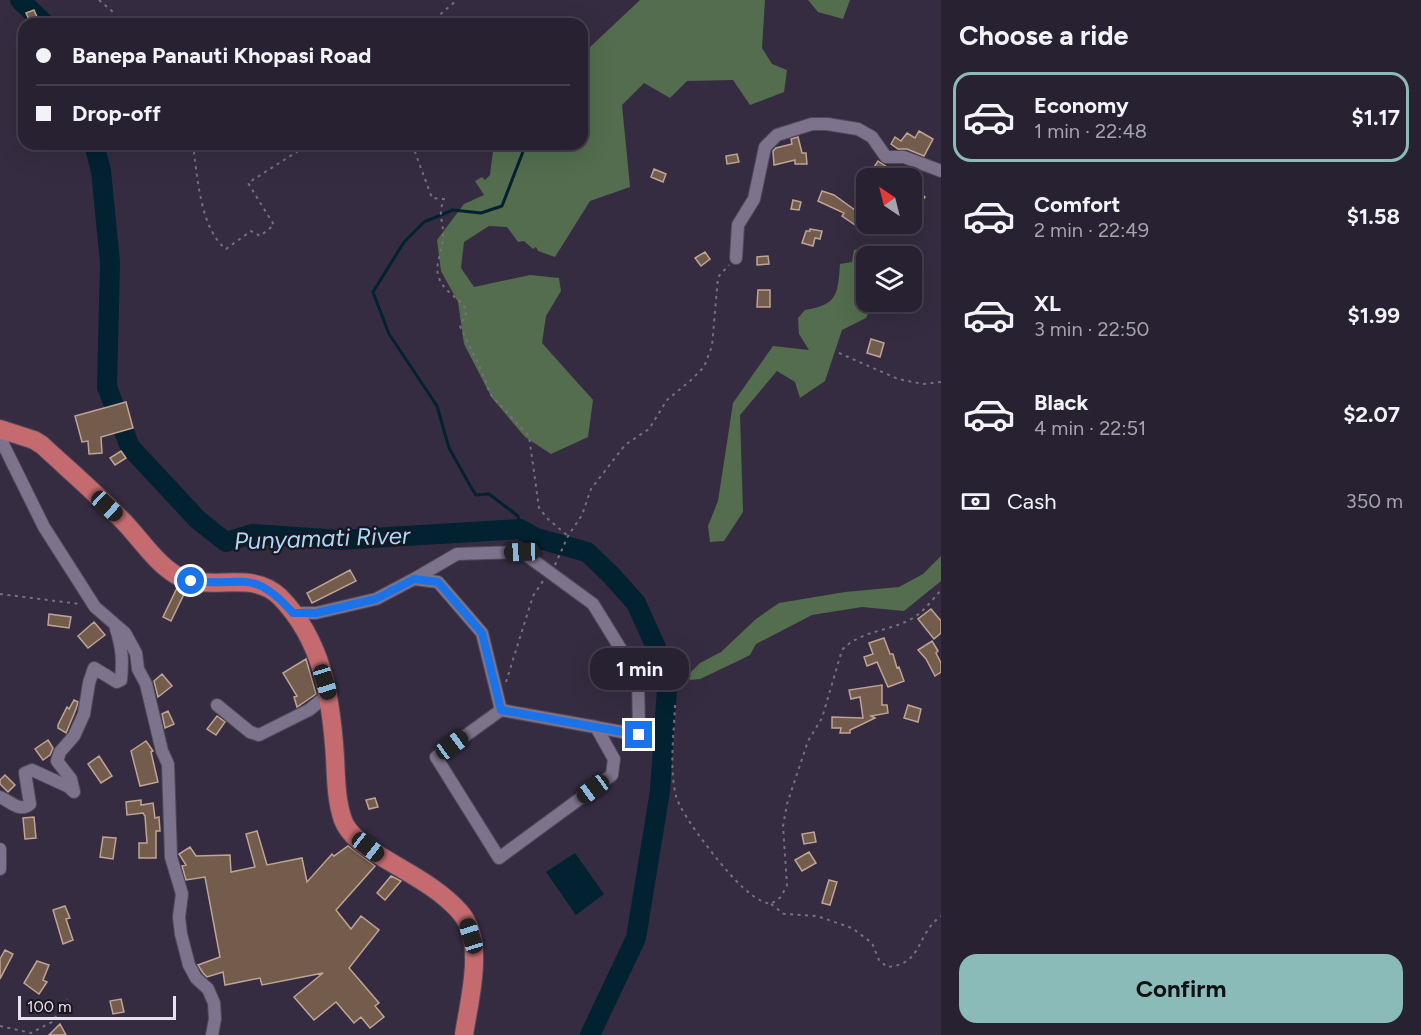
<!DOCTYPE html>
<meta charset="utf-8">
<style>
body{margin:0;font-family:Figtree,sans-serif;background:#342e3d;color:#f1f3f6;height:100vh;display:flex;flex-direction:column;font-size:22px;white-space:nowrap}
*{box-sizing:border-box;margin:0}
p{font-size:20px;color:#a5a3ab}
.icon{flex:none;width:33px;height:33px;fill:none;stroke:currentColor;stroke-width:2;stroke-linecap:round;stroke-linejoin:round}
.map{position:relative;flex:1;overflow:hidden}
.panel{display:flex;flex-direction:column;background:#282131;width:480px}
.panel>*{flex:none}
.banner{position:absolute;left:18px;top:18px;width:570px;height:132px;border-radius:18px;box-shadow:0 6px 24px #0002,0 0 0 2px #443e4d;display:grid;align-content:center;height:132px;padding:0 18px;background:#282131}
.needle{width:39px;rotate:325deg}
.buttons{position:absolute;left:856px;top:168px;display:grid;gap:12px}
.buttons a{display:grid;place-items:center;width:66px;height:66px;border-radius:12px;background:#282131;box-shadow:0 6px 24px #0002,0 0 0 2px #443e4d;font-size:30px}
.scale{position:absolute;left:18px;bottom:15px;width:158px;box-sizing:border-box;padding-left:6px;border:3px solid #e8e2f0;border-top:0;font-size:16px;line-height:21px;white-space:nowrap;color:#e8e2f0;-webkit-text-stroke:4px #1b1620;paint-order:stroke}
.end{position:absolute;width:27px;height:27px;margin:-14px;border:8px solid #1a73e8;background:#fff;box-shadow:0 0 0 3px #fff}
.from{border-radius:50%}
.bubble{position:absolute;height:42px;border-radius:18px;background:#282131;box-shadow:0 6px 24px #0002,0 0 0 2px #443e4d;font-size:20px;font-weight:700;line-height:42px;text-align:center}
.car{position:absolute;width:18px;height:36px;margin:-18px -9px;border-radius:8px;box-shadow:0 0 4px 2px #0007;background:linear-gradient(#222 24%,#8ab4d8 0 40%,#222 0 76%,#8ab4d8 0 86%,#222 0)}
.banner b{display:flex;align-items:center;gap:21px;height:57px;font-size:22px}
.banner b+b{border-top:2px solid #443e4d}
.banner i{width:15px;height:15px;background:#f1f3f6}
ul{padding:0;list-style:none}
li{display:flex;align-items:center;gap:18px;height:90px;margin:0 12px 9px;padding:0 6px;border:3px solid transparent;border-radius:18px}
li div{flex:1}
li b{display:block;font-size:22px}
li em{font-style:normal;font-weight:700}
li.selected{border-color:#8bbbb9}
li>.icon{width:54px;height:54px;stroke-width:1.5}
h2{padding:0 18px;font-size:27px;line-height:72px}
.pay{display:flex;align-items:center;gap:15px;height:66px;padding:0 18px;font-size:22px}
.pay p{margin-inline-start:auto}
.cta{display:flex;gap:12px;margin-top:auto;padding:12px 18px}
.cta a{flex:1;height:69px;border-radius:18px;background:#8bbbb9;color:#111;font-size:24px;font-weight:700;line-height:69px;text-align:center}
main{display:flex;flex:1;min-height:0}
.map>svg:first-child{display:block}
.forest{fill:#536d4e}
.water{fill:#022131}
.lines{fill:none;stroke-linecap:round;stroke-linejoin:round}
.stream{stroke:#022131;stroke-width:3}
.river{stroke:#022131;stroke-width:20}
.building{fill:#745c4d;stroke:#bea493;stroke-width:1.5}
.street-casing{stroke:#524a5b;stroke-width:14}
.primary-casing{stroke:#524a5b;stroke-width:20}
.path{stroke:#776f81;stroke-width:2;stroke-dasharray:3 4.5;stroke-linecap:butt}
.street{stroke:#7e738c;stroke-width:12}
.primary{stroke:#c56b70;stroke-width:18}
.route{stroke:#1a73e8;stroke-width:8}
.labels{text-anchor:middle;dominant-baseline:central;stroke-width:4.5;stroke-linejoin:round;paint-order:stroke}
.water-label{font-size:24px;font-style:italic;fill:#a6dcfb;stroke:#1b1620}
</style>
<main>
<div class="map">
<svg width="941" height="1035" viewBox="0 0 941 1035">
<rect width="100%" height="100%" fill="#362c41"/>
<path class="forest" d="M640,0H765L762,48L772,64L787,70L784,92L750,105L733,80L687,81L670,98L644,83L622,105L630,187L590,201L555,257L538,251L536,247L533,249L524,241L518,242L507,227L489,226L464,242L461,268L474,287L530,275L559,278L561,291L546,316L542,343L593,400L588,437L551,454L525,437L492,398L464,344L458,302L441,271L437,240L464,204L484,195L475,181L482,177L485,180L490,175L493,151L504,144H582V58L588,49Z
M808,0H850L843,19L818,12Z
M872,246L895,252L898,256H867V302H874L866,318L842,330L825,381L800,398L795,382L777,371L740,415L743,512L724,541L710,542L708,526L718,501L733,403L773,346L809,350L799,334L798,318L805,310C837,305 838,295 840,264L852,262L854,250Z
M941,556V581L904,611L862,607L812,615L756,644L750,655L740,660L700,679L691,680L686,677L700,663L721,652L756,619L779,603L845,592L899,587L923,574Z"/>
<path class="water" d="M575,853L604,894L576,915L546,872Z"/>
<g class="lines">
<path class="stream" d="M520,529L518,516L489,494L476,495L472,489L449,448L437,406L389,334L373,292L404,242L424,222L453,210L481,213L502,206L524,149"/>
<path class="river" d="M20,0L45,24
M94,144L101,171L110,262L107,387L130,447L198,520L226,542L252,534L340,540L520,529L536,538L587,552L611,575L636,603L668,674L660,791L636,938L590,1035"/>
</g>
<path class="building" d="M34,10L40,24H31L26,13Z
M919,131L933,139L924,156L907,149H898L891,144L895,137L901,141L907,133L915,138Z
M798,137L802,153H806L807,164H795V160L774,165L773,151L776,148L792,144L791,139Z
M737,154L739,162L727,164L726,156Z
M878,161L893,171L888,178H881L874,174L875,172L872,170Z
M654,169L666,174L663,182L651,177Z
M912,186L925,197L912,212Z
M822,191L834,195L855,210L860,196L867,199V215L858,227L842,216L844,213L818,201Z
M793,200L801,202L799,210L791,209Z
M810,229L822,231L820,239L815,238L813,246L802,243L806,231H810Z
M705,252L710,259L701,266L695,258Z
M768,256L769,264L757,265V257Z
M758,290H770V307H757Z
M871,339L884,343L880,357L867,353Z
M126,402L133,428L101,437L102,453L89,454L88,441L82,442L75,416Z
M121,451L126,458L115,465L110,458Z
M350,570L356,581L312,603L307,593Z
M177,588L185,592L171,621L163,617Z
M931,609L941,621V633L934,639L918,619Z
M49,614L71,617L69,628L48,625Z
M94,622L105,635L88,648L78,636Z
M884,638L890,654H893L897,668L899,667L904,681L888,687L877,662L867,666L864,657L873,654L869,643Z
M932,641L938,651L936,653L941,663V672L935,676L926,659L918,650Z
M306,659L316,694L297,707L294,697L297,696L283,673Z
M162,674L172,686L158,697L154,681Z
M882,685V705H887L888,713L871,716L875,718L850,730V733H840L841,728H832V717L863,718L860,697L851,699L849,690Z
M74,700L78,702L76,709L66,733L58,728V725L67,707L69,709Z
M908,705L921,709L918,722L904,718Z
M168,711L174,724L165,728L162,714Z
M217,716L225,722L216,735L207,729Z
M48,740L53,748L50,755L43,760L35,749Z
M146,741L153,751L151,752L158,782L140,786L131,751Z
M99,756L112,776L101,783L88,764Z
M5,775L15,785L8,792L0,784V780Z
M375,798L378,807L369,809L366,800Z
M141,800V805L153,803L155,818L159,817L160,831H156V858H139V843H147L145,816L143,813L127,815L126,802Z
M34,817L36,838L25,839L23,818Z
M257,831L267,865L302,858L307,882L332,854L334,856L348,846L375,866L336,910L351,929L361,916L379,930L349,968L379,1003L375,1006L384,1017L370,1028L361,1017L354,1023L336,1002L314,1020L294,997L323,973L262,985L260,978L225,985L223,972L207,977L203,973L198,965L220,957L205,877L186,880L182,866L186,865L179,854L190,847L196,856L230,855L231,872L255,867L246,834Z
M814,832L816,842L804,844L802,834Z
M103,837L116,838L113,859L100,857Z
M809,852L816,863L802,871L795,860Z
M391,876L401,881L385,900L377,893Z
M829,880L837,882L830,905L822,903Z
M65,906L70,918L66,919L73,940L63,944L53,910Z
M5,950L13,954L0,979V959Z
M37,961L49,965L43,980L47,982L39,994L24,983Z
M121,999L124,1012L113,1014L110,1001Z
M60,1024L66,1035H49Z"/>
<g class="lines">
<g class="street-casing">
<path id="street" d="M736,258L738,225L754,199L765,147L777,135L812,124H827L858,129L872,137L886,157H904L941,171
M0,438L44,527L95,607L125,633L136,653L138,669L146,684L162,751L168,764L171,857L182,894L179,917L181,934L189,965L196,978L208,989L214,1003L215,1019L212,1035
M293,613H316L376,599L414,579L438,582L482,633L501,710L436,757L499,858L612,775L614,759L596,727L501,710L639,735L638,677L593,604L522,552L457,554L414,579
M217,705L250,732L259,735L309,710L329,694
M0,797C10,801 20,813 30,804L25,773L32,770L69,787L74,792L71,779L57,761L60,752L74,736L84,714L89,683L94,668L117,682L121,680C123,661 122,647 116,629
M0,849V869"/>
</g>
<g class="primary-casing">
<path id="primary" d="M0,429L34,440L42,445C70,471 99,496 125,523C141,540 156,563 176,575C210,594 250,568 280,597C323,641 331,698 335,757C336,777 336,800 343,820C349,836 367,848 382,857C408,873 439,888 460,912C486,942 469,1000 464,1035"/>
</g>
<path class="path" d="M99,0L113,12L114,24
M429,24L457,0
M193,144C197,174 200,229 226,249L251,231L260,236L274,225L248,183L306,146V144
M412,144L432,198L444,199C437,217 444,220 443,237C443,248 435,264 438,275C443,293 459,296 467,311L460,326L482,372L490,394L529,436L539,508L548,519L568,536
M839,353L898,379L923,384L941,382
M555,565L568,536L582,515L591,489L625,445L649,429L667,400L690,381L704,367L712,346L718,277L729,265
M0,594L80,604
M506,682L533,596L543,581
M675,705C674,734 669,767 676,796C681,816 730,878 747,891C754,897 761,902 771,904L781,897L787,885L783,826L787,804L808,741L822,718L842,650C861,630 888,632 911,619C923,613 932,600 941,590
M771,904L784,914L817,916L852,928L872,943L879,960L887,967C924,964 915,935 941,916
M0,1026L31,1033L52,1022L67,999"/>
<use href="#street" class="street"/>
<use href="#primary" class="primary"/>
</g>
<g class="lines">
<path class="route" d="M191,581C243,587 252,567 293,613H316L376,599L414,579L438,582L482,633L501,710L639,735"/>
</g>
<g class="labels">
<g class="water-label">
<text transform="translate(322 538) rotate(-2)">Punyamati River</text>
</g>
</g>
</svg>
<div class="buttons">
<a><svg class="needle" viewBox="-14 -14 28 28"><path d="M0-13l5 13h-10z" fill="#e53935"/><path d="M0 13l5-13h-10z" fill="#a5a3ab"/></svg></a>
<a><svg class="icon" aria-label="layers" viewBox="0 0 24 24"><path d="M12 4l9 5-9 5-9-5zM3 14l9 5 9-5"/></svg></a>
</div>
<div class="scale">100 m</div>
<i class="end from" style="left:191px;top:581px"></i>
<i class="end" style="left:639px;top:735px"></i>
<div class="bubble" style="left:590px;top:648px;width:99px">1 min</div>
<i class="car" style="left:107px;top:506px;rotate:133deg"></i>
<i class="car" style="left:522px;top:552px;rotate:268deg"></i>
<i class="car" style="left:325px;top:682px;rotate:163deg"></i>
<i class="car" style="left:452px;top:745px;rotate:54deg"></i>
<i class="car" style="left:593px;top:789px;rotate:234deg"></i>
<i class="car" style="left:368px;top:847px;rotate:128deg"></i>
<i class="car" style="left:471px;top:936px;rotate:343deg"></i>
<div class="banner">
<b><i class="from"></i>Banepa Panauti Khopasi Road</b>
<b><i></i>Drop-off</b>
</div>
</div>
<section class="panel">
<h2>Choose a ride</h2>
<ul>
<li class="selected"><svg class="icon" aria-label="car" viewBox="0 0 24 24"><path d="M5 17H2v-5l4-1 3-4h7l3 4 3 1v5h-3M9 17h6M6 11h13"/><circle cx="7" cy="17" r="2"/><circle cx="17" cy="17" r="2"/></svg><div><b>Economy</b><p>1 min · 22:48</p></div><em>$1.17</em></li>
<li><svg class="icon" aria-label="car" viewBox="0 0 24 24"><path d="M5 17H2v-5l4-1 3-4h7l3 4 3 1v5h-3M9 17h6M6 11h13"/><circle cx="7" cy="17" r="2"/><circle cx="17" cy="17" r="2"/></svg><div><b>Comfort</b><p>2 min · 22:49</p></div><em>$1.58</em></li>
<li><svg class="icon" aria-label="car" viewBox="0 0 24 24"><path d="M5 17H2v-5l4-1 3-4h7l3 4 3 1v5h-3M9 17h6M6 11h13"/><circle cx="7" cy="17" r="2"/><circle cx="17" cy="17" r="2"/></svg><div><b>XL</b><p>3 min · 22:50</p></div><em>$1.99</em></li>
<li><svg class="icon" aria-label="car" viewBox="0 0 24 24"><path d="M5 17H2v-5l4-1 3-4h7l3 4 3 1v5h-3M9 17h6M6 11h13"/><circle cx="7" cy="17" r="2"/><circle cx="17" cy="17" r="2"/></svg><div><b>Black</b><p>4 min · 22:51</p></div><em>$2.07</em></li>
</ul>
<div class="pay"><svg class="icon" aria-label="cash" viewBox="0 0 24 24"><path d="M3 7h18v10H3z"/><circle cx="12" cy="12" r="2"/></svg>Cash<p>350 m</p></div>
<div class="cta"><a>Confirm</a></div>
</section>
</main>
